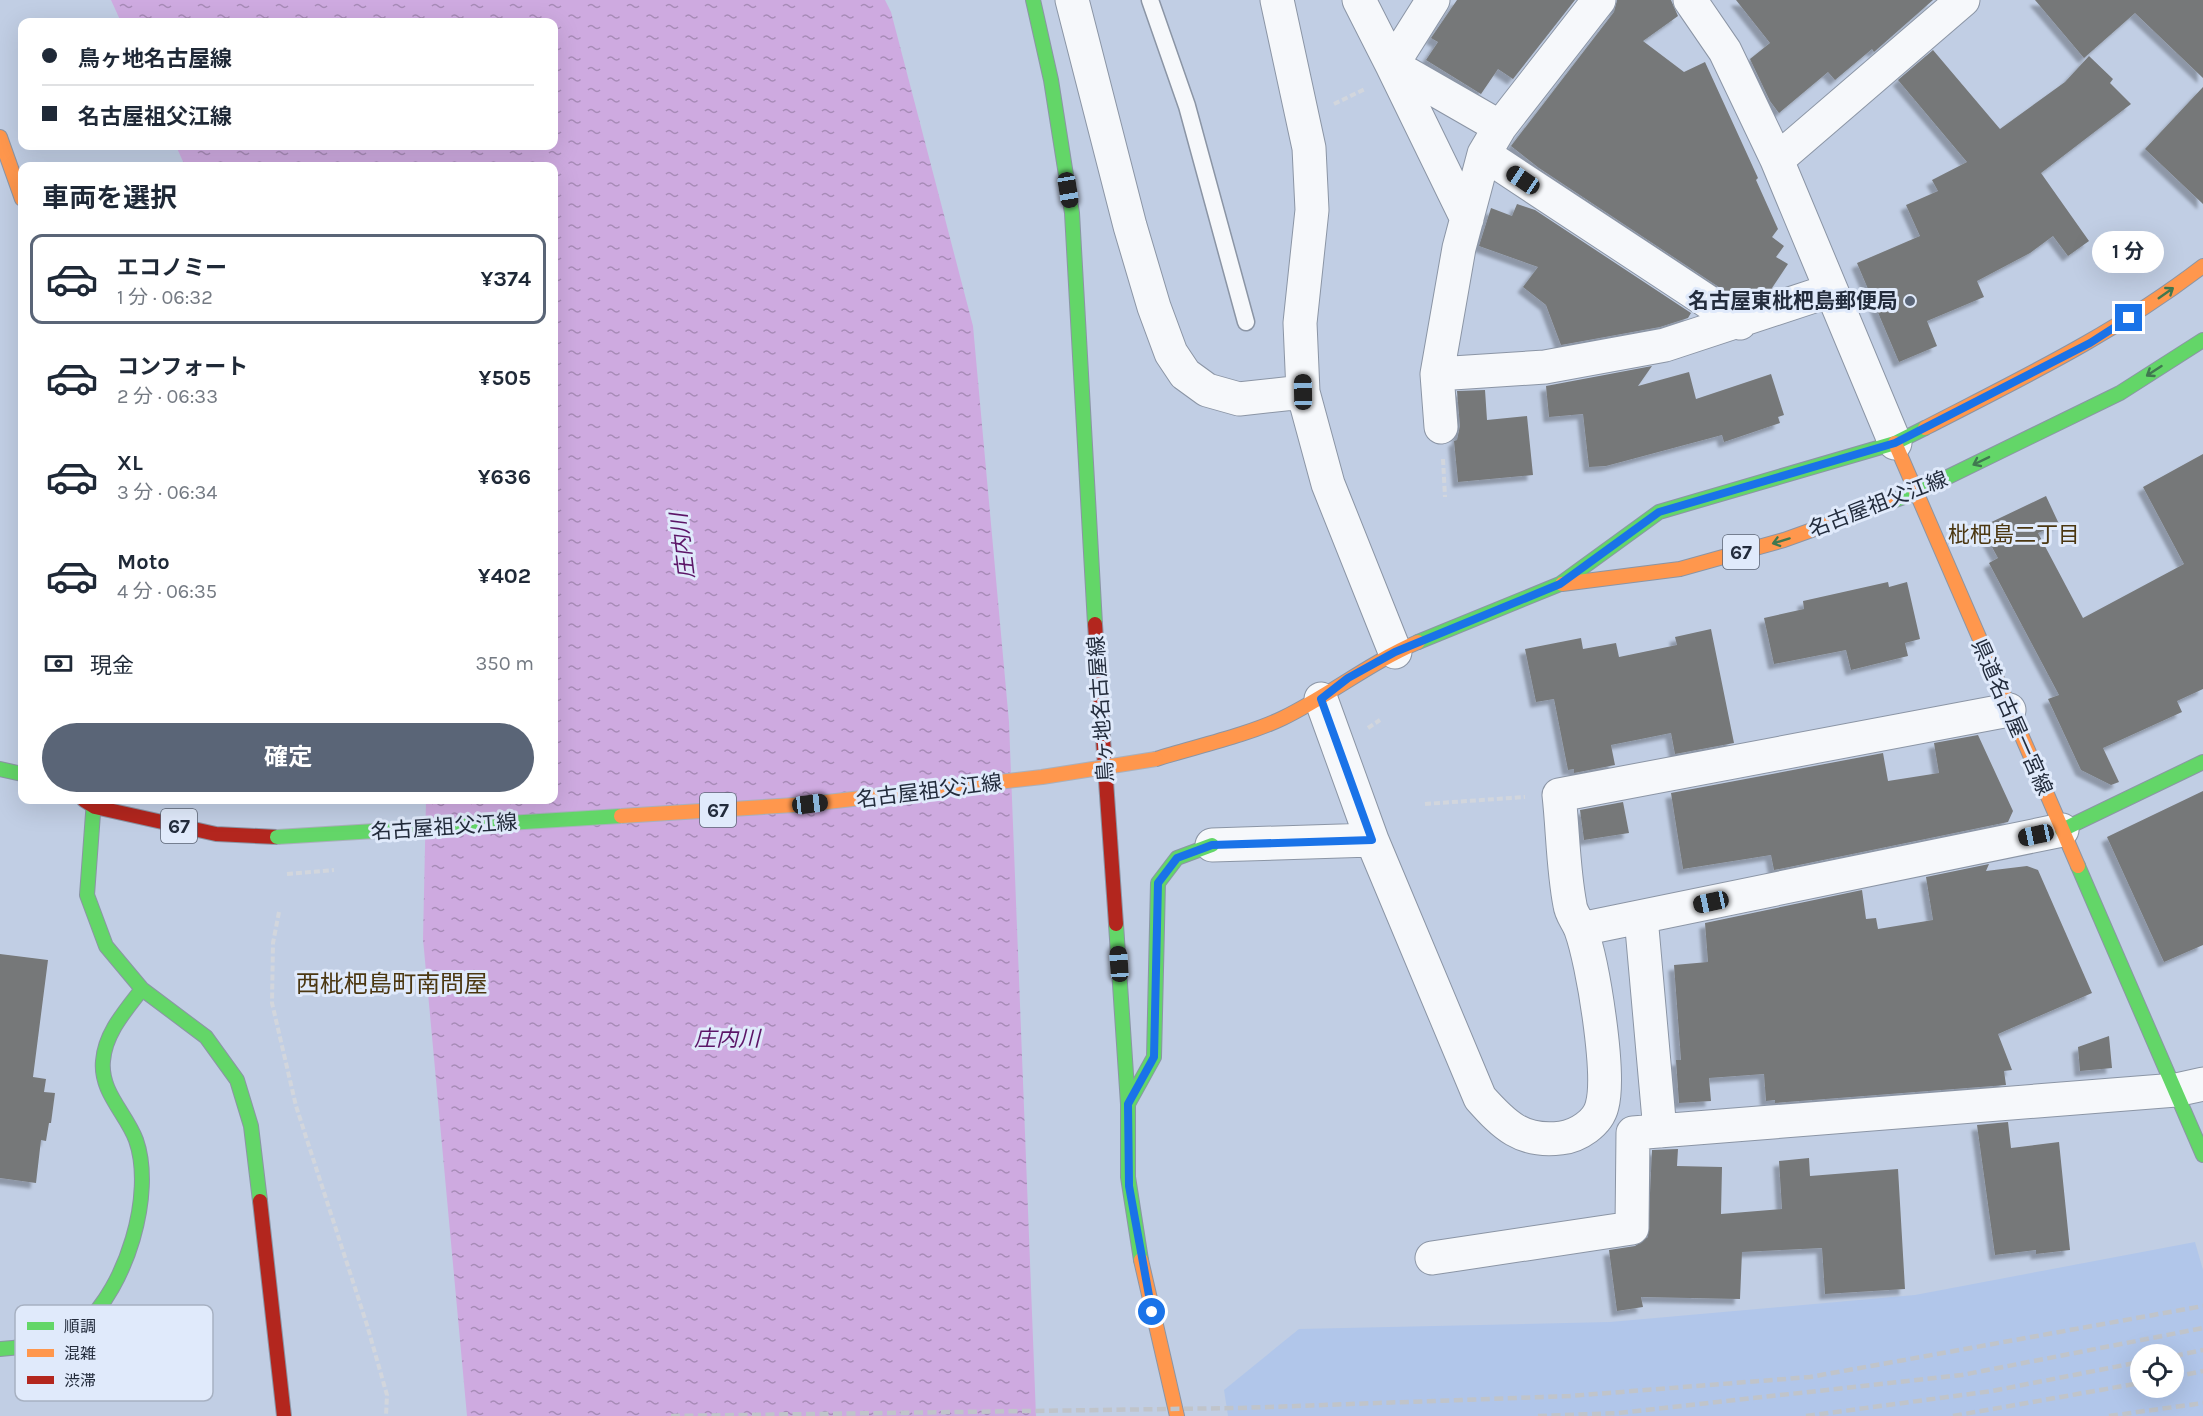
<!DOCTYPE html>
<html lang="ja">
<meta charset="utf-8">
<style>
body{margin:0;font-family:Karla,"Noto Sans JP",sans-serif;background:#f6f6f7;color:#1f2937;height:100vh;display:flex;flex-direction:column;font-size:22px;white-space:nowrap}
*{box-sizing:border-box;margin:0}
p{font-size:20px;color:#747a83}
.icon{flex:none;width:33px;height:33px;fill:none;stroke:currentColor;stroke-width:2;stroke-linecap:round;stroke-linejoin:round}
.map{position:relative;flex:1;overflow:hidden}
.panel{position:absolute;left:18px;top:162px;width:540px;height:642px;display:flex;flex-direction:column;background:#fff;border-radius:12px;box-shadow:0 6px 24px #0002}
.panel>*{flex:none}
.banner{position:absolute;left:18px;top:18px;width:540px;height:132px;border-radius:12px;box-shadow:0 6px 24px #0002;display:grid;align-content:center;height:132px;padding:0 24px;background:#fff}
.buttons{position:absolute;left:2130px;top:1344px;display:grid;gap:12px}
.buttons a{display:grid;place-items:center;width:54px;height:54px;border-radius:50%;background:#fff;box-shadow:0 6px 24px #0002;font-size:30px}
.end{position:absolute;width:27px;height:27px;margin:-14px;border:8px solid #1a73e8;background:#fff;box-shadow:0 0 0 3px #fff}
.from{border-radius:50%}
.bubble{position:absolute;height:42px;border-radius:21px;background:#fff;box-shadow:0 6px 24px #0002;font-size:20px;font-weight:700;line-height:42px;text-align:center}
.car{position:absolute;width:18px;height:36px;margin:-18px -9px;border-radius:8px;box-shadow:0 0 4px 2px #0007;background:linear-gradient(#222 24%,#8ab4d8 0 40%,#222 0 76%,#8ab4d8 0 86%,#222 0)}
.banner b{display:flex;align-items:center;gap:21px;height:57px;font-size:22px}
.banner b+b{border-top:2px solid #e0e1e3}
.banner i{width:15px;height:15px;background:#1f2937}
ul{padding:0;list-style:none}
li{display:flex;align-items:center;gap:18px;height:90px;margin:0 12px 9px;padding:0 12px;border:3px solid transparent;border-radius:12px}
li div{flex:1}
li b{display:block;font-size:22px}
li em{font-style:normal;font-weight:700}
li.on{border-color:#5a6577}
li>.icon{width:54px;height:54px;stroke-width:1.5}
h2{padding:0 24px;font-size:27px;line-height:72px}
.pay{display:flex;align-items:center;gap:15px;height:66px;padding:0 24px;font-size:22px}
.pay p{margin-inline-start:auto}
.primary-button{display:flex;gap:12px;margin-top:auto;padding:12px 24px}
.primary-button a{flex:1;height:69px;border-radius:36px;background:#5a6577;color:#fff;font-size:24px;font-weight:700;line-height:69px;text-align:center}
.map>svg:first-child{display:block}
.built{fill:#b1c6ea;fill-rule:evenodd}
.water{fill:url(#water-ripples)}
.building{fill:#767879;filter:url(#shadow)}
.lines{fill:none;stroke-linecap:round;stroke-linejoin:round}
.lane-casing{stroke:#8b95a5;stroke-width:19}
.street-casing{stroke:#8b95a5;stroke-width:35}
.fast-casing{stroke:#8b95a5;stroke-width:16}
.slow-casing{stroke:#8b95a5;stroke-width:16}
.jam-casing{stroke:#8b95a5;stroke-width:16}
.path{stroke:#d2d6dd;stroke-width:4;stroke-dasharray:6 3;stroke-linecap:butt}
.lane{stroke:#f6f8fb;stroke-width:16}
.street{stroke:#f6f8fb;stroke-width:33}
.fast{stroke:#63d668;stroke-width:14}
.slow{stroke:#ff974d;stroke-width:14}
.jam{stroke:#b3261e;stroke-width:14}
.rail{stroke:#c0c4ca;stroke-width:4.5;stroke-dasharray:9 4.5;stroke-linecap:butt}
.fast-bridge-casing{stroke:#a9b0bc;stroke-width:16;stroke-linecap:butt}
.slow-bridge-casing{stroke:#a9b0bc;stroke-width:16;stroke-linecap:butt}
.path-bridge{stroke:#d2d6dd;stroke-width:4;stroke-dasharray:6 3;stroke-linecap:butt}
.fast-bridge{stroke:#63d668;stroke-width:14}
.slow-bridge{stroke:#ff974d;stroke-width:14}
.oneway{stroke:#407850}
.route{stroke:#1a73e8;stroke-width:8}
.poi-dot{fill:#5a6577;stroke:#e0eafb;stroke-width:2}
.labels{text-anchor:middle;dominant-baseline:central;stroke-width:6;stroke-linejoin:round;paint-order:stroke}
.shield{fill:#e0eafb;stroke:#5c6575;stroke-width:1.5}
.shield-label{font-size:20px;font-weight:bold;fill:#232c3c}
.poi-label{font-size:21px;font-weight:bold;fill:#232c3c;stroke:#e0eafb;text-anchor:end}
.street-label{font-size:21px;fill:#232c3c;stroke:#e0eafb}
.neighbourhood-label{font-size:22px;fill:#4b3711;stroke:#e0eafb}
.water-label{font-size:22px;font-style:italic;fill:#5b1567;stroke:#e0eafb}
.quarter-label{font-size:24px;fill:#4b3711;stroke:#e0eafb}
.key{fill:#e0eafb;stroke:#a7b1c2;stroke-width:1.5}
.key-label{font-size:16px;fill:#232c3c}
</style>
<div class="map">
<svg width="2203" height="1416" viewBox="0 0 2203 1416">
<defs>
<pattern id="water-ripples" width="26" height="14" patternUnits="userSpaceOnUse" patternTransform="scale(1.5)"><rect width="26" height="14" fill="#ceaae0"/><path d="M2 4q2-2 4 0t4 0M15 11q2-2 4 0t4 0" fill="none" stroke="#a78bb7"/></pattern>
<filter id="shadow"><feDropShadow dx="-5.5" dy="5.5" stdDeviation="1.5" flood-color="#0004"/></filter>
</defs>
<rect width="100%" height="100%" fill="#c1cee4"/>
<path class="built" d="M2195,1242L2203,1270V1416H1228L1224,1390L1299,1329L1610,1322L1915,1295ZM2140,1354H2174V1388H2140Z"/>
<path class="water" d="M111,0H885L891,12L973,326L1009,722L1036,1416H467L423,939L426,800H554V166H185L176,146H554V22H121Z"/>
<path class="building" d="M1457,0H1575L1513,79L1498,69L1481,94L1426,60L1438,42L1431,38Z
M1617,0H1671L1678,16L1643,41L1684,72L1705,62L1758,178L1756,180L1778,229L1772,237L1784,246L1776,257L1788,264L1770,291L1740,301L1539,168L1511,146L1614,12Z
M1736,0H1933L1874,52L1872,49L1835,80L1828,72L1779,113L1770,101L1750,59L1770,43Z
M2035,0H2203V78L2135,13L2084,58Z
M1933,50L2000,129L2065,82L2089,56L2113,79L2110,83L2131,104L2041,173L2089,241L2068,256L2053,236L2030,253L1977,281L1984,297L1927,321L1937,346L1899,362L1857,263L1920,236L1906,205L1938,191L1932,180L1967,162L1898,80Z
M2203,87V204L2145,149Z
M1517,204L1535,210L1691,313L1688,318L1660,327L1561,345L1546,305L1523,287L1538,267L1479,246L1491,208L1512,216Z
M1652,366L1638,386L1689,372L1696,399L1771,374L1784,415L1778,417L1780,423L1724,442L1722,435L1606,466L1589,467L1583,414L1549,417L1546,386Z
M1485,390L1487,420L1527,416L1533,475L1458,482L1454,441L1457,440L1460,426L1457,391Z
M2203,454V689L2177,701L2182,712L2103,748L2119,782L2111,785L2081,770L2048,699L2059,695L1989,563L1998,558L1981,527L2046,496L2059,524L2038,533L2083,618L2184,564L2143,487Z
M1888,582L1889,587L1907,582L1920,639L1905,643L1908,656L1851,670L1846,650L1774,664L1764,618L1804,609L1803,601Z
M1711,629L1734,743L1675,754L1671,733L1611,745L1615,765L1574,773V769L1568,770L1554,699L1536,702L1525,649L1581,638L1583,649L1616,643L1619,657L1677,645L1675,637Z
M1978,735L2013,811L2008,822L1774,870L1771,855L1683,869L1671,793L1883,753L1888,781L1939,773L1934,743Z
M2203,791V945L2164,962L2107,837Z
M1623,802L1629,833L1584,840L1580,810Z
M1989,864L1986,871L2027,866L2038,870L2092,993L1998,1034L2012,1070L2004,1071L2006,1085L1775,1103V1100L1766,1101L1764,1074L1709,1078L1711,1101L1679,1103L1676,1060H1681L1674,965L1708,962L1705,923L1862,890L1866,919L1876,918L1878,929L1933,920L1926,877Z
M0,954L48,960L33,1077L46,1079L44,1092L55,1093L51,1123H49L46,1141L41,1140L36,1183L0,1178Z
M2109,1036L2112,1068L2080,1071L2078,1047Z
M2008,1122L2011,1148L2059,1142L2070,1250L2036,1254V1250L1995,1255L1977,1125Z
M1678,1149L1677,1166L1722,1167L1721,1214L1782,1209L1779,1161L1809,1158L1810,1176L1898,1169L1905,1289L1825,1294L1822,1248L1742,1252L1740,1299L1641,1297L1643,1307L1617,1311L1609,1250L1635,1246L1648,1237L1652,1150Z"/>
<g class="lines">
<g class="lane-casing">
<path id="lane" d="M1150,0L1187,106L1246,322"/>
</g>
<g class="street-casing">
<path id="street" d="M1072,0L1130,226L1154,307L1171,353L1185,374L1207,390L1239,399L1303,392
M1277,0L1309,148L1312,210L1300,323L1303,392L1328,484L1395,652
M1359,0L1392,65L1500,127
M1433,0L1392,65L1467,219
M1690,0L1725,51L1777,160L1895,443
M1484,154L1740,323
M1777,160L1963,0
M1437,374L1545,367L1665,345L1829,291
M1441,427L1437,374L1459,248L1484,154L1500,127L1599,0
M1321,699L1372,840L1480,1098C1504,1125 1522,1143 1561,1138C1578,1136 1598,1123 1602,1106C1611,1074 1593,963 1581,930C1578,921 1571,914 1570,905C1563,869 1563,831 1559,795L2009,710
M1212,845L1372,840
M1641,917L1660,1131
M1581,929L2062,830
M1432,1258L1632,1228L1633,1133L2176,1090L2203,1084"/>
</g>
<g class="fast-casing">
<path id="fast" d="M1033,0L1051,80L1072,213L1095,624
M1890,502L1915,493L2120,393L2203,340
M1418,642L1560,584L1659,512L1895,443L1925,428
M0,769L22,774
M94,800L87,895L106,946L142,989L206,1037L237,1080L251,1126L260,1201
M2062,830L2203,762
M2078,866L2203,1155
M1116,924L1128,1104V1177L1141,1260
M1128,1104L1154,1057L1158,883L1177,858L1212,845
M0,1349C26,1347 62,1343 83,1325C126,1288 155,1194 136,1140C126,1113 100,1092 103,1061C105,1033 126,1010 142,989"/>
</g>
<g class="slow-casing">
<path id="slow" d="M0,137L22,199
M1925,428C2022,378 2116,333 2203,266
M1895,443L2078,866
M1562,584L1680,569L1784,540L1890,502
M1156,759C1194,747 1248,735 1283,718C1330,695 1369,663 1418,642
M1141,1260L1177,1416"/>
</g>
<g class="jam-casing">
<path id="jam" d="M1095,624L1116,924
M84,800L95,807L216,834L277,837
M260,1201L284,1416"/>
</g>
<path class="path" d="M1334,104L1365,89
M1443,459L1445,497
M1368,728L1380,720
M1425,804L1525,797
M279,912L273,943L272,1003L296,1106L367,1325L387,1395L386,1416"/>
<use href="#lane" class="lane"/>
<use href="#street" class="street"/>
<use href="#fast" class="fast"/>
<use href="#slow" class="slow"/>
<use href="#jam" class="jam"/>
<path class="rail" d="M2174,1356L2203,1350
M2174,1377L2203,1371
M671,1416L1241,1408L1570,1396L1810,1377L2203,1306
M1538,1416L1618,1413L1962,1375L2203,1328
M1806,1416L1992,1391L2140,1362
M1953,1416L2140,1383
M2109,1416L2203,1403"/>
<g class="fast-bridge-casing">
<path id="fast-bridge" d="M277,837L621,816"/>
</g>
<g class="slow-bridge-casing">
<path id="slow-bridge" d="M621,816L810,804L1042,777L1156,759"/>
</g>
<path class="path-bridge" d="M287,874L334,870"/>
<use href="#fast-bridge" class="fast-bridge"/>
<use href="#slow-bridge" class="slow-bridge"/>
</g>
<defs><path id="oneway-shaft" d="M-6 0H5M1.5-3L5.5 0L1.5 3" fill="none" stroke-width="1.6" stroke-linecap="round" stroke-linejoin="round" transform="scale(1.5)"/></defs>
<g class="oneway">
<use href="#oneway-shaft" transform="translate(2166 293) rotate(-35)"/>
<use href="#oneway-shaft" transform="translate(2154 371) rotate(147)"/>
<use href="#oneway-shaft" transform="translate(1981 461) rotate(154)"/>
<use href="#oneway-shaft" transform="translate(1781 541) rotate(163)"/>
</g>
<g class="lines">
<path class="route" d="M1152,1312L1129,1186L1128,1104L1154,1057L1158,883L1177,858L1212,845L1372,840L1321,699L1348,678L1395,652L1560,584L1659,512L1895,443L2090,343L2129,318"/>
</g>
<circle class="poi-dot" cx="1910" cy="301" r="6"/>
<g class="labels">
<g class="shield">
<rect x="1723" y="535" width="36" height="34" rx="4.5"/>
<rect x="700" y="793" width="36" height="34" rx="4.5"/>
<rect x="161" y="809" width="36" height="34" rx="4.5"/>
</g>
<g class="shield-label">
<text x="1741" y="552">67</text>
<text x="718" y="810">67</text>
<text x="179" y="826">67</text>
</g>
<g class="poi-label">
<text x="1898" y="301">名古屋東枇杷島郵便局</text>
</g>
<g class="street-label">
<text transform="translate(1878 504) rotate(-21)">名古屋祖父江線</text>
<text transform="translate(1101 709) rotate(-94)">鳥ヶ地名古屋線</text>
<text transform="translate(2012 717) rotate(66)">県道名古屋一宮線</text>
<text transform="translate(929 791) rotate(-7)">名古屋祖父江線</text>
<text transform="translate(444 827) rotate(-4)">名古屋祖父江線</text>
</g>
<g class="neighbourhood-label">
<text x="2014" y="535">枇杷島二丁目</text>
</g>
<g class="water-label">
<text transform="translate(683 546) rotate(-97)">庄内川</text>
<text x="727" y="1039">庄内川</text>
</g>
<g class="quarter-label">
<text x="392" y="984">西枇杷島町南問屋</text>
</g>
</g>
<rect x="15" y="1305" width="198" height="96" rx="9" class="key"/>
<rect x="27" y="1322" width="27" height="8" fill="#63d668"/>
<rect x="27" y="1349" width="27" height="8" fill="#ff974d"/>
<rect x="27" y="1376" width="27" height="8" fill="#b3261e"/>
<g class="key-label">
<text x="64" y="1332">順調</text>
<text x="64" y="1359">混雑</text>
<text x="64" y="1386">渋滞</text>
</g>
</svg>
<div class="buttons">
<a><svg class="icon" aria-label="locate" viewBox="0 0 24 24"><circle cx="12" cy="12" r="6"/><path d="M12 2v4M12 18v4M2 12h4M18 12h4"/></svg></a>
</div>
<i class="end from" style="left:1152px;top:1312px"></i>
<i class="end" style="left:2129px;top:318px"></i>
<div class="bubble" style="left:2092px;top:231px;width:72px">1 分</div>
<i class="car" style="left:1523px;top:180px;rotate:304deg"></i>
<i class="car" style="left:1068px;top:190px;rotate:171deg"></i>
<i class="car" style="left:1303px;top:392px;rotate:359deg"></i>
<i class="car" style="left:810px;top:804px;rotate:83deg"></i>
<i class="car" style="left:2036px;top:835px;rotate:258deg"></i>
<i class="car" style="left:1711px;top:902px;rotate:258deg"></i>
<i class="car" style="left:1119px;top:964px;rotate:356deg"></i>
<div class="banner">
<b><i class="from"></i>鳥ヶ地名古屋線</b>
<b><i></i>名古屋祖父江線</b>
</div>
<section class="panel">
<h2>車両を選択</h2>
<ul>
<li class="on"><svg class="icon" aria-label="car" viewBox="0 0 24 24"><path d="M5 17H2v-5l4-1 3-4h7l3 4 3 1v5h-3M9 17h6M6 11h13"/><circle cx="7" cy="17" r="2"/><circle cx="17" cy="17" r="2"/></svg><div><b>エコノミー</b><p>1 分 · 06:32</p></div><em>¥374</em></li>
<li><svg class="icon" aria-label="car" viewBox="0 0 24 24"><path d="M5 17H2v-5l4-1 3-4h7l3 4 3 1v5h-3M9 17h6M6 11h13"/><circle cx="7" cy="17" r="2"/><circle cx="17" cy="17" r="2"/></svg><div><b>コンフォート</b><p>2 分 · 06:33</p></div><em>¥505</em></li>
<li><svg class="icon" aria-label="car" viewBox="0 0 24 24"><path d="M5 17H2v-5l4-1 3-4h7l3 4 3 1v5h-3M9 17h6M6 11h13"/><circle cx="7" cy="17" r="2"/><circle cx="17" cy="17" r="2"/></svg><div><b>XL</b><p>3 分 · 06:34</p></div><em>¥636</em></li>
<li><svg class="icon" aria-label="car" viewBox="0 0 24 24"><path d="M5 17H2v-5l4-1 3-4h7l3 4 3 1v5h-3M9 17h6M6 11h13"/><circle cx="7" cy="17" r="2"/><circle cx="17" cy="17" r="2"/></svg><div><b>Moto</b><p>4 分 · 06:35</p></div><em>¥402</em></li>
</ul>
<div class="pay"><svg class="icon" aria-label="cash" viewBox="0 0 24 24"><path d="M3 7h18v10H3z"/><circle cx="12" cy="12" r="2"/></svg>現金<p>350 m</p></div>
<div class="primary-button"><a>確定</a></div>
</section>
</div>
